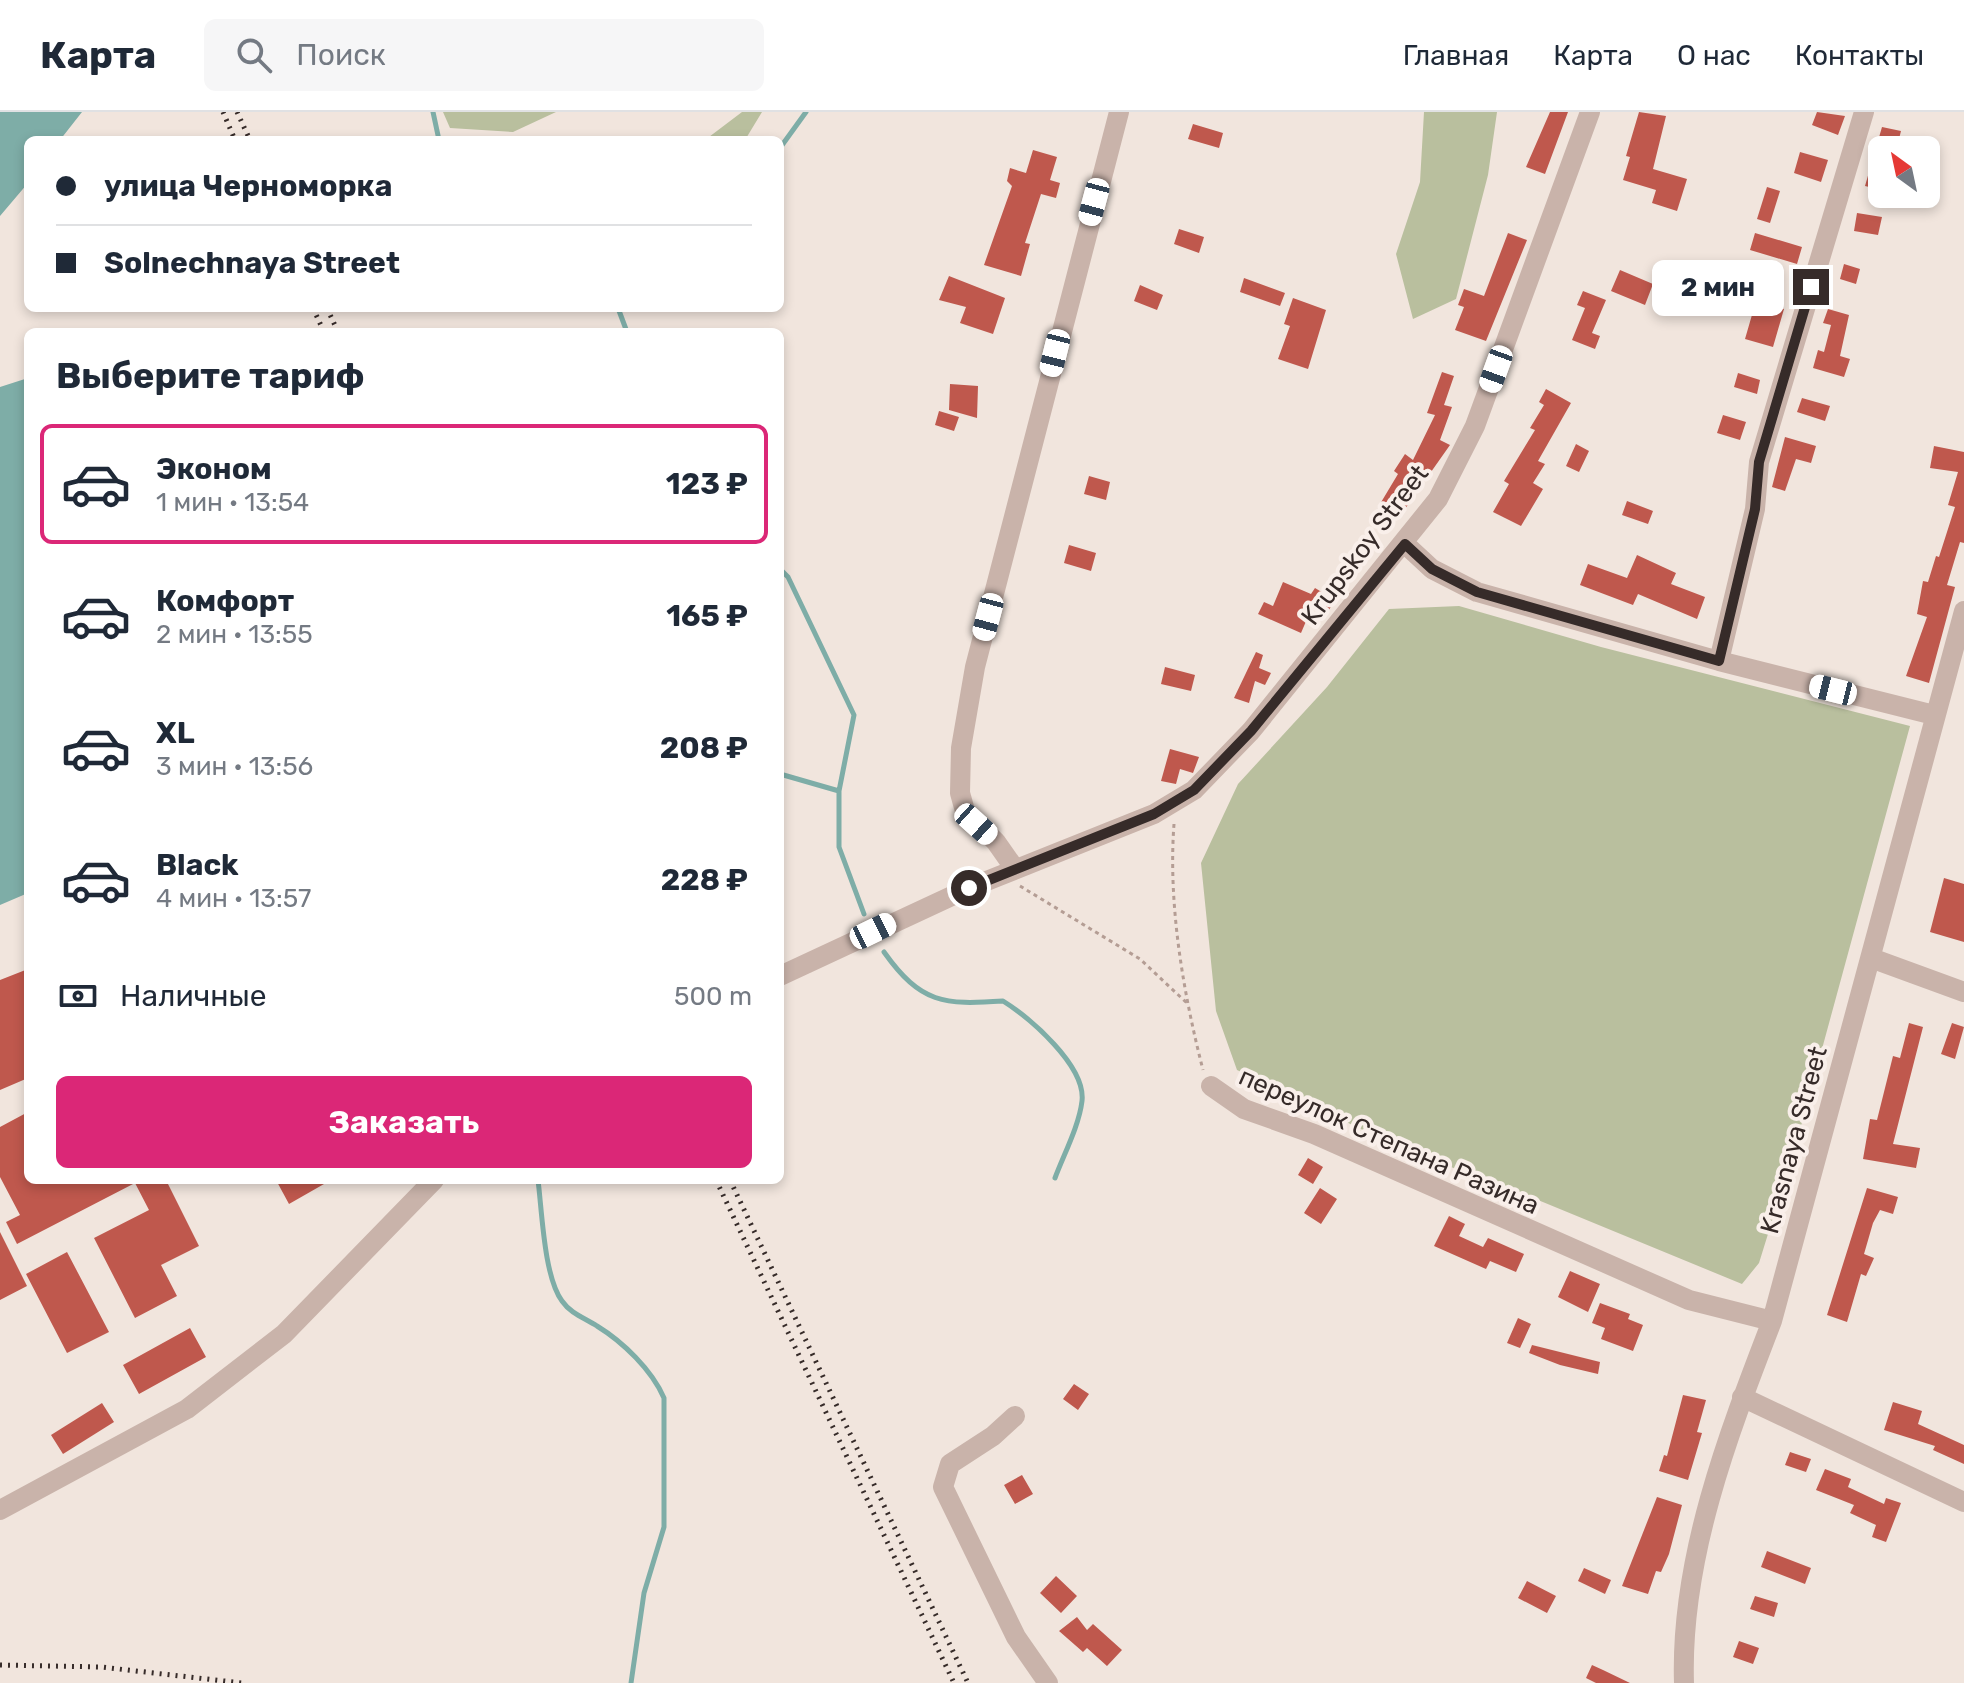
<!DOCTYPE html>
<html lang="ru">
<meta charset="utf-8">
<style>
body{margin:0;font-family:Rubik,sans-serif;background:#f6f6f7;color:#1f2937;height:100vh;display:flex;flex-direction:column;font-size:30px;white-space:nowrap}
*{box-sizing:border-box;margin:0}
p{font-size:26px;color:#747a83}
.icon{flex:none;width:44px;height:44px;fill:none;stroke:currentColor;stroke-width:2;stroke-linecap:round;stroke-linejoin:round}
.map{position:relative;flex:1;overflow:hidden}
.drawer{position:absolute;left:24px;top:216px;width:760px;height:856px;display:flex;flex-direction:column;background:#fff;border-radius:12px;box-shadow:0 4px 12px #0003}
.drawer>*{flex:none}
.top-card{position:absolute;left:24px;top:24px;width:760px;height:176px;border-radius:12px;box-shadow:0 4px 12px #0003;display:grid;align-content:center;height:176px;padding:0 32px;background:#fff}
.needle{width:52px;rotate:327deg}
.buttons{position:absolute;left:1868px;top:24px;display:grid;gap:16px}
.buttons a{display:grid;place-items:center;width:72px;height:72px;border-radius:12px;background:#fff;box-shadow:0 4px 12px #0003;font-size:40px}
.end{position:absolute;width:36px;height:36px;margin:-18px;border:10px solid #362b29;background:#fff;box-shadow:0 0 0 4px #fff}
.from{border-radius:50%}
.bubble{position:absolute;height:56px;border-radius:12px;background:#fff;box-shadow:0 4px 12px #0003;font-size:26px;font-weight:700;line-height:56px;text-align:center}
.car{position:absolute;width:24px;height:48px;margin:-24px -12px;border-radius:10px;box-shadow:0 0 6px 2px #0007;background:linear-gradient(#fff 24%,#345 0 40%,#fff 0 76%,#345 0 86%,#fff 0)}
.top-card b{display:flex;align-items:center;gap:28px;height:76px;font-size:30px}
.top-card b+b{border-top:2px solid #e0e1e3}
.top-card i{width:20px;height:20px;background:#1f2937}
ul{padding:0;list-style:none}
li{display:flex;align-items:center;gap:24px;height:120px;margin:0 16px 12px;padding:0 16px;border:4px solid transparent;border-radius:12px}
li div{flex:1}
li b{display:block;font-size:30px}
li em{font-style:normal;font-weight:700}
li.selected{border-color:#db2777}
li>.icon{width:72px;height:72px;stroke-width:1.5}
h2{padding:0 32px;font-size:36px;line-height:96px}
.pay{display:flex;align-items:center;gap:20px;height:88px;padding:0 32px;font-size:30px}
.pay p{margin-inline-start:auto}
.button{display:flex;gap:16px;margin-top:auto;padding:16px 32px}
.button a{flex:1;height:92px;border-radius:12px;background:#db2777;color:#fff;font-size:32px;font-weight:700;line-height:92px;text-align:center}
header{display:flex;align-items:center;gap:48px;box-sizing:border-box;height:112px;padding:0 40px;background:#fff;border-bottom:2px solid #e0e1e3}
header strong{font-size:38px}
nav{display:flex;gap:44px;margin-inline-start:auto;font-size:28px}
.search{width:560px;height:72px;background:#f6f6f7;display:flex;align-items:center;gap:20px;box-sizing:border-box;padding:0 28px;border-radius:12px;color:#747a83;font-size:30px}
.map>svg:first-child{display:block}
.green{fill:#b9bf9e}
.water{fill:#7eada7}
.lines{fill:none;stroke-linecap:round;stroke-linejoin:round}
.stream{stroke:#7eada7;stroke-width:5}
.building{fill:#bf584d}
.path{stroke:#b49d94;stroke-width:3;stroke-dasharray:4 4;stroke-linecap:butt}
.minor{stroke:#c9b3aa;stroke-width:20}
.rail{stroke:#362b29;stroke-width:5;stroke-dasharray:2 6;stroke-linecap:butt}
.route{stroke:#362b29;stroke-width:10}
.labels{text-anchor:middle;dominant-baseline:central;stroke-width:8;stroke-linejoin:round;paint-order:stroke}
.street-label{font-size:26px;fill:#362b29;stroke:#f9efea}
</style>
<header>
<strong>Карта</strong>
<div class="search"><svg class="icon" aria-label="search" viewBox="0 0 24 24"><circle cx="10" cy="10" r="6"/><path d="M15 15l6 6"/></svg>Поиск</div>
<nav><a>Главная</a><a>Карта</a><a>О нас</a><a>Контакты</a></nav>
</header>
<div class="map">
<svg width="1964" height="1571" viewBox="0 0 1964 1571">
<rect width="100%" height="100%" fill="#f1e5dd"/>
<path class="green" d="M443,0H556L513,20L450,16Z
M742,0H762L745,28H705Z
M1424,0H1497L1488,63L1456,187L1413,207L1396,142L1420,70Z
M1459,494L1601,535L1910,614L1798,1025L1759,1151L1742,1172L1521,1081L1405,1038L1237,958L1216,899L1201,751L1238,672L1327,575L1389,497Z"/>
<path class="water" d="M0,0H82L60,28H28V71L0,104Z
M28,266V781L0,793V275Z"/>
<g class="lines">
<path class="stream" d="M433,0L439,28
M780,36L806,0
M618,196L627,220
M780,457L788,465L854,603L839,679V735L864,802
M780,662L839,679
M884,840C921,892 944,893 1003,889C1030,906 1086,954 1082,989C1079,1014 1064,1042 1055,1066
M538,1068C542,1099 544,1165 562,1189C571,1202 585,1206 597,1214C623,1230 652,1258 664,1286V1415L644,1481L631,1571"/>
</g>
<path class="building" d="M1550,0H1568L1545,62L1526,55Z
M1639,0L1666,4L1653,57L1687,67L1677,99L1652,91L1656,78L1623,68L1630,45L1626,44Z
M1817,0L1845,4L1838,23L1812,13Z
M1193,12L1223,21L1219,36L1188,27Z
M1882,15L1901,19L1897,35L1882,32V78L1865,74Z
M1033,38L1057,45L1050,68L1060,71L1056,86L1041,82L1025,131L1030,132L1021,164L984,153L1012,74L1007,69L1010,56L1026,61Z
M1800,40L1828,48L1821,70L1794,61Z
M1767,75L1780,79L1770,111L1757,107Z
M1857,101L1882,105L1878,123L1854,119Z
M1179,117L1204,125L1199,141L1174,132Z
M1508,121L1527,128L1486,229L1455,218L1464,195L1458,193L1464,177L1484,184Z
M1755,121L1802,135L1797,152L1750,138Z
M1844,152L1860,157L1856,172L1840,167Z
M1620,158L1653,172L1645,193L1611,179Z
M949,164L1005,186L993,222L960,211L966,195L939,188Z
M1244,166L1285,181L1280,194L1240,180Z
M1140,173L1163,183L1157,198L1134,189Z
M1583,179L1606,188L1592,221L1600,224L1595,237L1572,228L1585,196L1577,193Z
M1293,186L1326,198L1308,257L1278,247L1290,214L1284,212Z
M1756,189L1784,197L1773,235L1745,227Z
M1828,197L1849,203L1840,244L1850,247L1844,265L1813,256L1818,238L1824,240L1831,213L1823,211Z
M1442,260L1454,264L1444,293L1452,295L1440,328L1450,333L1400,404L1380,392L1398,362L1394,359L1405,342L1413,348L1435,303L1427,301Z
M1738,261L1760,268L1757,282L1734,275Z
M950,272L978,274L977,306L949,298Z
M1546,277L1571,291L1538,349L1545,352L1533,371L1543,377L1521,414L1493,400L1509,372L1504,369L1535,318L1530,316L1544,293L1539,290Z
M1802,286L1830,294L1825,309L1797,300Z
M939,299L959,305L954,319L935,313Z
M1723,303L1746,310L1740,328L1717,321Z
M1785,325L1816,334L1811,351L1796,347L1785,379L1772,375Z
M1576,332L1589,339L1579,360L1566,354Z
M1934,334L1964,340V431L1960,430L1947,473L1955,475L1929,571L1906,564L1927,505L1917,502L1923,469L1928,470L1936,444L1939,445L1955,395L1948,393L1958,360L1930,356Z
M1089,364L1110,370L1106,388L1084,382Z
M1627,389L1653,399L1648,412L1622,403Z
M1069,433L1096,441L1091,459L1064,451Z
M1637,443L1676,461L1671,472L1705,485L1697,507L1638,482L1633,493L1580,473L1588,452L1627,466Z
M1283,470L1311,482L1315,476L1335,488L1327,501L1313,493L1301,521L1258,502L1264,490L1273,494Z
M1256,540L1263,543L1259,556L1271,561L1265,573L1255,569L1249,591L1234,586Z
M1165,555L1195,563L1191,579L1161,572Z
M1170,637L1199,645L1193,661L1180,657L1176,672L1161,669Z
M1944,766L1964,772V830L1930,820Z
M28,857V966L0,978V868Z
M1909,911L1923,915L1893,1032L1920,1036L1916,1056L1863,1047L1870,1007L1877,1008L1893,944L1900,946Z
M1952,911L1964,915L1955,947L1941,942Z
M28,1000V1068H166L199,1134L161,1153L177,1184L135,1206L94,1126L149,1098L135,1071L17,1132L6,1110L20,1103L0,1065V1015Z
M1308,1046L1323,1055L1313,1072L1298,1063Z
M276,1068H331L289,1092Z
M1320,1076L1337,1087L1321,1112L1304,1101Z
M1867,1076L1898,1085L1893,1102L1880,1098L1873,1111L1864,1142L1874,1146L1866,1164L1861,1162L1847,1210L1827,1203Z
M1449,1104L1465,1112L1459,1124L1483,1135L1488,1126L1524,1142L1516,1160L1490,1149L1486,1157L1434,1134Z
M0,1120L27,1174L0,1188Z
M67,1140L109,1220L67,1241L26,1162Z
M1570,1159L1600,1172L1588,1200L1558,1185Z
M1600,1191L1630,1202L1628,1207L1643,1213L1633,1239L1601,1227L1605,1216L1592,1211Z
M1518,1206L1531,1212L1520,1236L1507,1231Z
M190,1216L206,1245L139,1282L123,1253Z
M1532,1233L1600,1250L1598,1262L1560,1253L1529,1241Z
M1074,1272L1089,1282L1078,1298L1063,1287Z
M1683,1283L1706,1288L1697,1320L1702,1321L1688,1368L1659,1359L1664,1343L1667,1344Z
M1893,1290L1922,1299L1918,1312L1964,1333V1352L1933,1338L1935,1334L1884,1318Z
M102,1291L114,1310L63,1342L51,1323Z
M1790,1340L1811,1347L1806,1360L1785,1353Z
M1825,1357L1851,1367L1848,1375L1884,1392L1886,1386L1901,1391L1886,1430L1872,1425L1876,1413L1850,1401L1854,1393L1816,1378Z
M1022,1363L1033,1382L1015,1392L1004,1373Z
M1657,1385L1682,1393L1669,1442L1661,1460L1656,1459L1648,1482L1622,1474Z
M1767,1439L1811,1456L1805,1472L1761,1455Z
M1584,1456L1611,1468L1605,1482L1578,1469Z
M1056,1464L1077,1484L1061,1501L1040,1481Z
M1527,1469L1556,1484L1547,1501L1518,1486Z
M1755,1484L1778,1491L1774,1505L1750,1497Z
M1077,1505L1087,1518L1093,1512L1122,1538L1107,1554L1087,1536L1083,1540L1059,1519Z
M1739,1529L1759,1536L1753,1552L1733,1545Z
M1592,1553L1603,1558L1630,1571H1596L1586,1566Z"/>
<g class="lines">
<path class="path" d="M1174,712C1168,792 1183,880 1203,958
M1020,774L1140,847L1189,893"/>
<path class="minor" d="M1405,432L1432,457L1477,480L1719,549L1934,603
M1719,549L1755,397L1759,350L1864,0
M1015,757L996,730L965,699L960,681L961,636L975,555L1119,0
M1871,846L1964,880
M780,864L969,776L1154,702L1194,678L1251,619L1438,387L1475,314L1590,0
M1211,974L1244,997L1314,1022L1689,1188L1772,1209
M1742,1285L1964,1390
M1015,1304L993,1324L950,1352L943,1375L1016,1525L1048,1571
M0,1398L187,1297L284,1222L434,1068
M1684,1571C1680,1447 1728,1323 1772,1209L1964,499"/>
<path class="rail" d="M223,0L235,28
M237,0L250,28
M313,196L324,220
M327,196L338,220
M716,1068L954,1571
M730,1068L968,1571
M0,1553L101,1555L242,1571"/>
</g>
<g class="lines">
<path class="route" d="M969,776L1154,702L1194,678L1251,619L1405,432L1432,457L1477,480L1719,549L1755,397L1759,350L1811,175"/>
</g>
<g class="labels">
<g class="street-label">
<text transform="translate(1365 433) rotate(-53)">Krupskoy Street</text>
<text transform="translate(1794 1028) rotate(-75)">Krasnaya Street</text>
<text transform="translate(1389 1029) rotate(24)">переулок Степана Разина</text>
</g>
</g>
</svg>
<div class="buttons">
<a><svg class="needle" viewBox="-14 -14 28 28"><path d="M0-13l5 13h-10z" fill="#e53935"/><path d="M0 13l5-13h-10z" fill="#747a83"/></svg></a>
</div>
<i class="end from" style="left:969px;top:776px"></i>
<i class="end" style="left:1811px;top:175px"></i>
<div class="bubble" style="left:1652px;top:148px;width:132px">2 мин</div>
<i class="car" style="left:1094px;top:90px;rotate:195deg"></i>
<i class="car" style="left:1055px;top:241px;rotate:194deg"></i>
<i class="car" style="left:1496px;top:257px;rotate:200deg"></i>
<i class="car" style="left:988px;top:505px;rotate:195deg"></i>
<i class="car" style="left:1833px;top:578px;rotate:284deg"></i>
<i class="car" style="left:976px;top:712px;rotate:132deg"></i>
<i class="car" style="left:873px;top:819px;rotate:64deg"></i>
<div class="top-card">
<b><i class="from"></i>улица Черноморка</b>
<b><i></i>Solnechnaya Street</b>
</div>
<section class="drawer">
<h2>Выберите тариф</h2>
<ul>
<li class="selected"><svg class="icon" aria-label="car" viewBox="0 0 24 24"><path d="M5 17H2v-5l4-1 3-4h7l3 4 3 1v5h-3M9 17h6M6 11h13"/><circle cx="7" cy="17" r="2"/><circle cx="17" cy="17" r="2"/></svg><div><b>Эконом</b><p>1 мин · 13:54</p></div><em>123 ₽</em></li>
<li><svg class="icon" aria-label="car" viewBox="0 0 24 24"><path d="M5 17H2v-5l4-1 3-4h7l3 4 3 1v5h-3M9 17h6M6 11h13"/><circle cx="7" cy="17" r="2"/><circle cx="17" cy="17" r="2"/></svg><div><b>Комфорт</b><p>2 мин · 13:55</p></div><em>165 ₽</em></li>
<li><svg class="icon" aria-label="car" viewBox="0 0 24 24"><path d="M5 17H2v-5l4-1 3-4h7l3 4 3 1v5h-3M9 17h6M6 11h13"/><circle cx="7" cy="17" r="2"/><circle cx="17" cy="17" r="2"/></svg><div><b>XL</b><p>3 мин · 13:56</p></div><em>208 ₽</em></li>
<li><svg class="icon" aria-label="car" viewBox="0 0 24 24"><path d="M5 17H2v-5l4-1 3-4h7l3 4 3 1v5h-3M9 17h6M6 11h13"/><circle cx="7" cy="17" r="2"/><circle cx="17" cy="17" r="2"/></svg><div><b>Black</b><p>4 мин · 13:57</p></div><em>228 ₽</em></li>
</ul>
<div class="pay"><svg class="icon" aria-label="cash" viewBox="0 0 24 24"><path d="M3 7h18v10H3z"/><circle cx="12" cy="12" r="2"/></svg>Наличные<p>500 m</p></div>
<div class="button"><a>Заказать</a></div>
</section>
</div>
